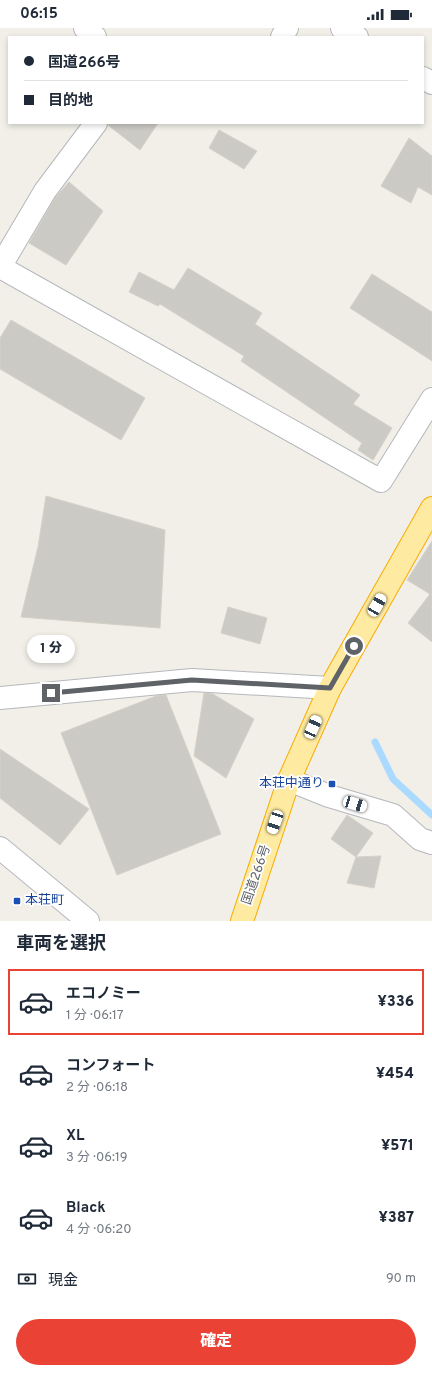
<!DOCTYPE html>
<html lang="ja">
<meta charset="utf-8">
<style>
body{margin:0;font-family:Overpass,"Noto Sans JP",sans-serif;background:#f2f2f3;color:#1f2937;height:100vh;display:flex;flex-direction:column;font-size:15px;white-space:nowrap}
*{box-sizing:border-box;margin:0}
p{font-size:13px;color:#747a83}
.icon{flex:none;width:22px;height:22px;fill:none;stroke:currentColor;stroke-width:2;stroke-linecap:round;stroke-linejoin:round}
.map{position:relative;height:893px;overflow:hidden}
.side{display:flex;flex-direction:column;background:#fff;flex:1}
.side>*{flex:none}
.banner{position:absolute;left:8px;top:8px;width:416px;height:88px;border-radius:0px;box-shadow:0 2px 6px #0003;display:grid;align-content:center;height:88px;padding:0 16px;background:#fff}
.end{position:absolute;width:18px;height:18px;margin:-9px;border:5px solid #5f6368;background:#fff;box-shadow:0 0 0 2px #fff}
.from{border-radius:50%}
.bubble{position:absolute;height:28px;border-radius:14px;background:#fff;box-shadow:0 2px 6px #0003;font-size:13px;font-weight:800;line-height:28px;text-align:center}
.car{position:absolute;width:12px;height:24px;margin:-12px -6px;border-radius:5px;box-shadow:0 0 3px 1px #0007;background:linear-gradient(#fff 24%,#345 0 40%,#fff 0 76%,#345 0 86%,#fff 0)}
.banner b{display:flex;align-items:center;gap:14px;height:38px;font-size:15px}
.banner b+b{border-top:1px solid #e0e1e3}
.banner i{width:10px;height:10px;background:#1f2937}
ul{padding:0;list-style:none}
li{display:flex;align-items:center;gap:12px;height:66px;margin:0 8px 6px;padding:0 8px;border:2px solid transparent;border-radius:0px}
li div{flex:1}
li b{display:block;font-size:15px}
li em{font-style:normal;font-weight:800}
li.active{border-color:#ea4335}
li>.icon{width:36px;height:36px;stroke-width:1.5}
h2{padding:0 16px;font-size:18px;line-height:48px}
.pay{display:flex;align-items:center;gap:10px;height:44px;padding:0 16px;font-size:15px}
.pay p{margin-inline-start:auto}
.cta{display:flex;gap:8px;margin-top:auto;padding:8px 16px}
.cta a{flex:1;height:46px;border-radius:24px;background:#ea4335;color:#fff;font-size:16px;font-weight:800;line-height:46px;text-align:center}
.status{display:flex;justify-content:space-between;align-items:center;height:28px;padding:0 20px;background:#fff;direction:ltr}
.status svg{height:11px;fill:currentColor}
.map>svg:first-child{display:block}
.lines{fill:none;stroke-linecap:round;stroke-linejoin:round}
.stream{stroke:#aadaff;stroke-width:7}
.building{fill:#cccac5;stroke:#d6d1c6}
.minor-casing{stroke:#b5b8bc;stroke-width:24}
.tertiary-casing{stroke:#b5b8bc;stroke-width:24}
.trunk-casing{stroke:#f9ab00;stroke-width:24}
.minor{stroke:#fff;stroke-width:22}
.tertiary{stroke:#fff;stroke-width:22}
.trunk{stroke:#feeaa1;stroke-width:22}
.route{stroke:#5f6368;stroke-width:5}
.transit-dot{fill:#1a4fb4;stroke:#fff;stroke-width:1.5}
.labels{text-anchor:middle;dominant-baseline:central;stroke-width:3.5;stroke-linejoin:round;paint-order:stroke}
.transit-label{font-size:13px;fill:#164399;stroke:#fff;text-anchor:end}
.street-label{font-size:13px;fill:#5f6368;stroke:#fff}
</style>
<div class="status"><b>06:15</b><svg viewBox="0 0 49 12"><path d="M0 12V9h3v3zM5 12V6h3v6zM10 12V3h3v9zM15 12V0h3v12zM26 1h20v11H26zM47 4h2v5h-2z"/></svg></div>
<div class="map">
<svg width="432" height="893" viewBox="0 0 432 893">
<rect width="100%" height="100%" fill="#f1efe8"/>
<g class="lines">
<path class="stream" d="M375,714L393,751L432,787"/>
</g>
<path class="building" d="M108,95H158L140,122L108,97Z
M219,102L257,123L244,141L209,120Z
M409,110L432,128V167L418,159L411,175L381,158Z
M69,154L103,183L66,237L29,215L55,170Z
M188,240L262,285L255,296L360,367L353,376L392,400L373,432L358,422L362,415L241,333L244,328L160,276L158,278L129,264L139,244L174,262Z
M372,246L432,284V333L350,280Z
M11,292L145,370L121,412L0,341V310Z
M46,468L165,502L160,600L21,589L38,519Z
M432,513V614L408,595L430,566L407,552Z
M228,579L267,590L260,616L221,605Z
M204,665L213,666L254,691L226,750L194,728Z
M166,667L221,806L117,847L61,705L156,668Z
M0,721L89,781L60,817L0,770Z
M347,787L373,805L356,829L331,811Z
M381,828L374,860L347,855L356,829Z"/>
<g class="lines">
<g class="minor-casing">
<path id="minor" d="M85,0L95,9
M342,0L357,9
M282,9L287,0
M423,50L432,55
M0,239L381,453L432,371
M0,239L45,163L96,95
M0,670L192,652L330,660
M289,752L329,768L393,787L420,811L432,815"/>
</g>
<g class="tertiary-casing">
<path id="tertiary" d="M0,820L88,893"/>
</g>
<g class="trunk-casing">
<path id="trunk" d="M242,893L289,752L330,660L432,480"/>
</g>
<use href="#minor" class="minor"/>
<use href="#tertiary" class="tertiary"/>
<use href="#trunk" class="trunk"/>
</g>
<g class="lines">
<path class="route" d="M51,665L192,652L330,660L354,618"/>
</g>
<g class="transit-dot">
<rect x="328" y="752" width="8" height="8" rx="2"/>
<rect x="13" y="869" width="8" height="8" rx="2"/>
</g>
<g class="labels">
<g class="transit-label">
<text x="324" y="756">本荘中通り</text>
<text x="25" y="873" text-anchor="start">本荘町</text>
</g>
<g class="street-label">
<text transform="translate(257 847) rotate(-71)">国道266号</text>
</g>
</g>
</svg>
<i class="end from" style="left:354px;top:618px"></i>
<i class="end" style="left:51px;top:665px"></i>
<div class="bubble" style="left:27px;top:607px;width:48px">1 分</div>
<i class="car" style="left:377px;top:577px;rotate:30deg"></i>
<i class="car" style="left:313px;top:699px;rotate:24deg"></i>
<i class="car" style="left:355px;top:776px;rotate:107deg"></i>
<i class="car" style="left:275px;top:794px;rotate:199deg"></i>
<div class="banner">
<b><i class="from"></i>国道266号</b>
<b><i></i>目的地</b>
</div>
</div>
<section class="side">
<h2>車両を選択</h2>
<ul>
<li class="active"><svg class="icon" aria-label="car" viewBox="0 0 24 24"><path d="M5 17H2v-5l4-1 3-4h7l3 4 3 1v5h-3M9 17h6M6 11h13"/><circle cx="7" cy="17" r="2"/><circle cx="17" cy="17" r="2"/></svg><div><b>エコノミー</b><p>1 分 · 06:17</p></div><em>¥336</em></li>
<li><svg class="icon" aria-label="car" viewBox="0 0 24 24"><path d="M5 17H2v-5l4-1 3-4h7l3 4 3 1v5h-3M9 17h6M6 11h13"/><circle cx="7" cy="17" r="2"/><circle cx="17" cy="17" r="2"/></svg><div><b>コンフォート</b><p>2 分 · 06:18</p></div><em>¥454</em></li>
<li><svg class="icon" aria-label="car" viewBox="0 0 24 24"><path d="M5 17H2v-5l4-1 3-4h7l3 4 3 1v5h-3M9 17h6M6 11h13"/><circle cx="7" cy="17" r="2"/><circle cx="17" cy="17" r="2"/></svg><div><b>XL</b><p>3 分 · 06:19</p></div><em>¥571</em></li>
<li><svg class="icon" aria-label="car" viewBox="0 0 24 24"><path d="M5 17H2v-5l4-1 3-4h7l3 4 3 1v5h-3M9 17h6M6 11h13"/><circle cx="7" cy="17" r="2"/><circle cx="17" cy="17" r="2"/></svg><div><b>Black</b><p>4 分 · 06:20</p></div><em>¥387</em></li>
</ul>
<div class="pay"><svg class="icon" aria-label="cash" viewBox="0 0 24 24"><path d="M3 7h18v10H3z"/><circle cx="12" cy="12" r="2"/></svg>現金<p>90 m</p></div>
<div class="cta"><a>確定</a></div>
</section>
